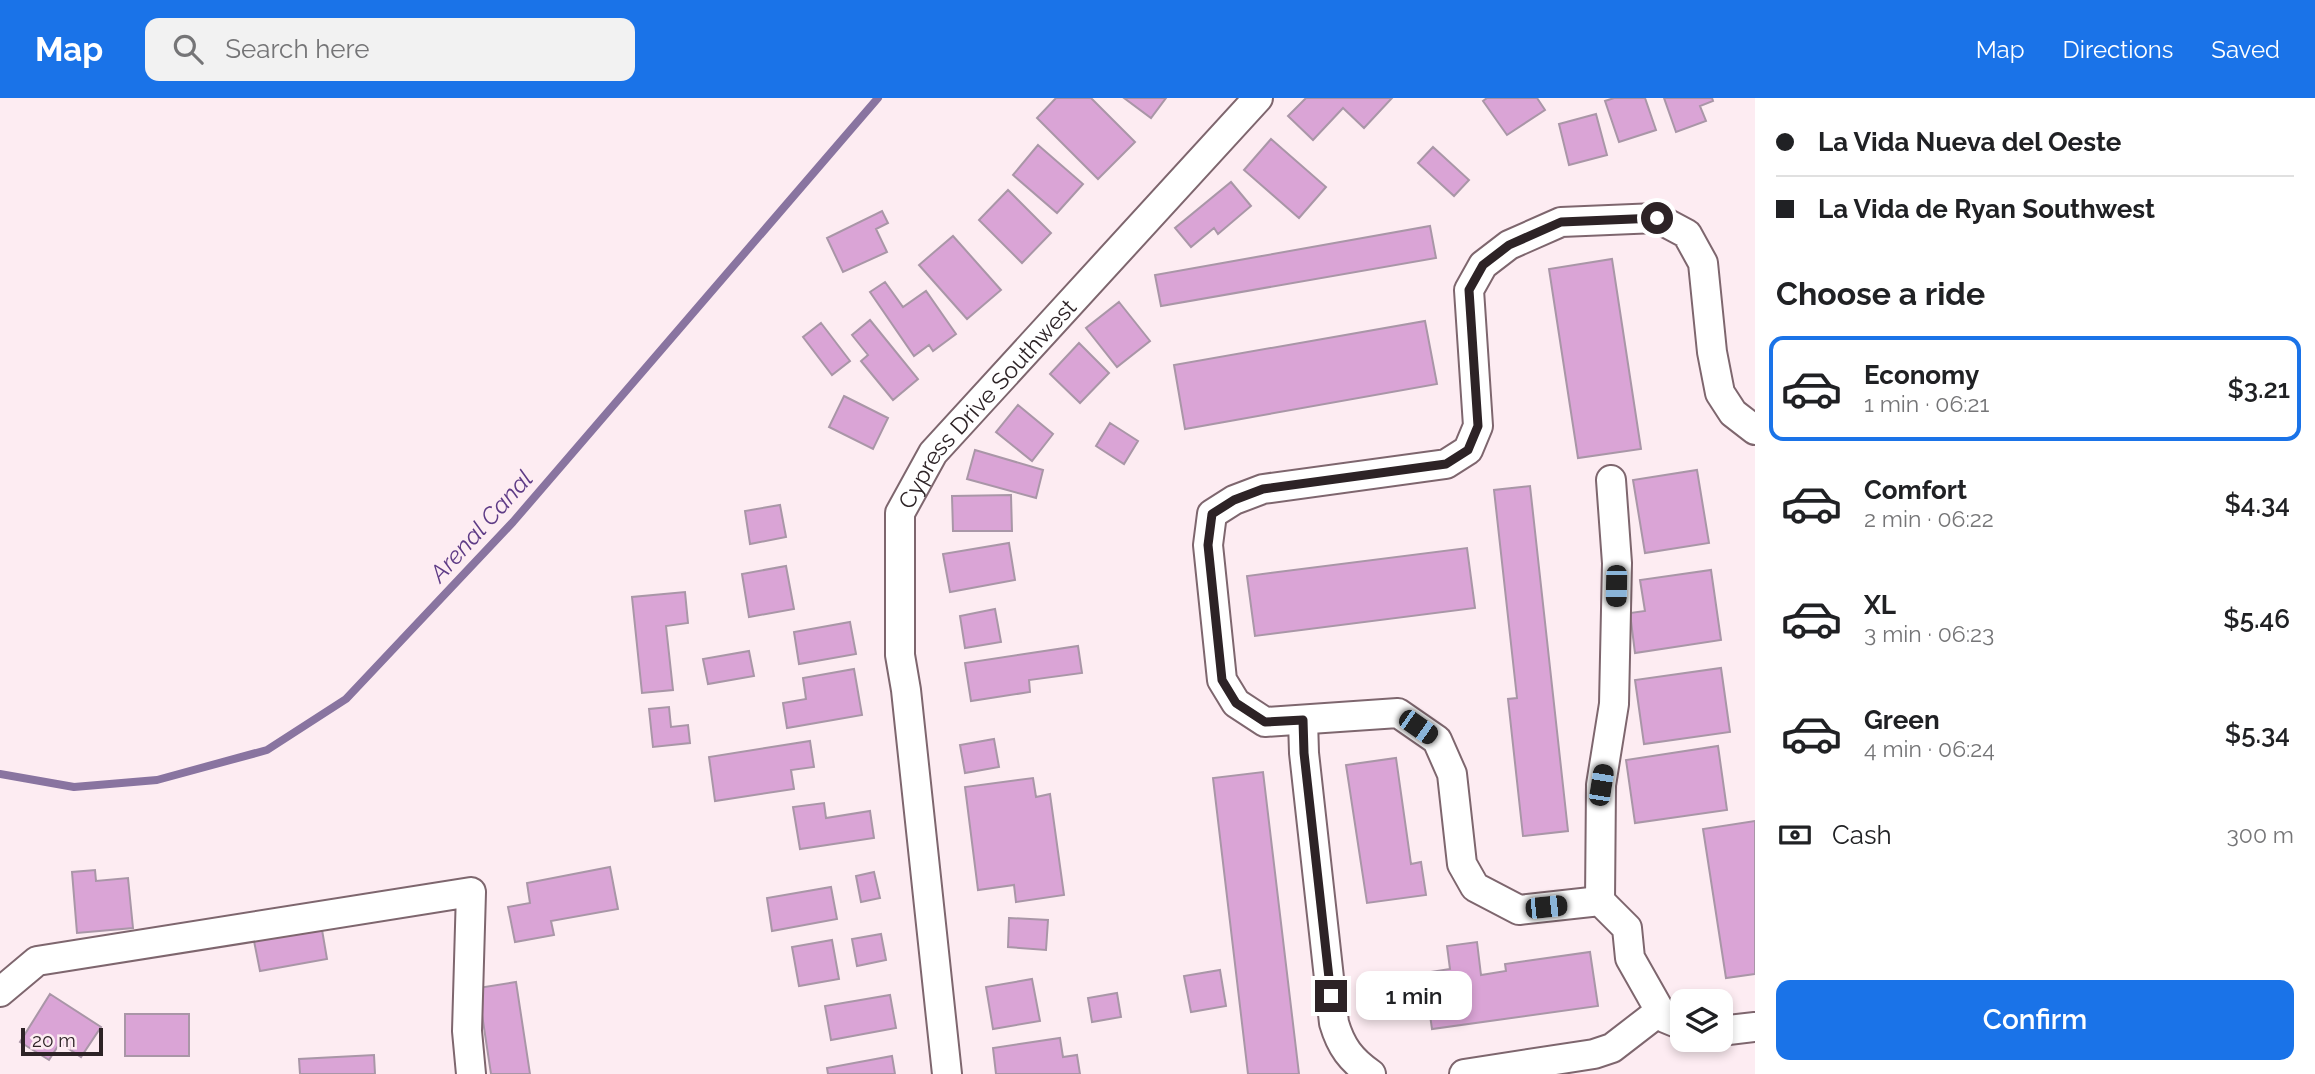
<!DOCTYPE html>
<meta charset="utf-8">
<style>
body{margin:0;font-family:Raleway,sans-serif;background:#f2f2f2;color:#202124;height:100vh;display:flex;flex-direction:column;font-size:26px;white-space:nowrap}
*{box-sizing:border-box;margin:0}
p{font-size:23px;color:#757577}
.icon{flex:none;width:38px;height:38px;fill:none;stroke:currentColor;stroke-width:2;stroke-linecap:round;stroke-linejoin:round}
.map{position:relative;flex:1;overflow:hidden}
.side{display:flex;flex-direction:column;background:#fff;width:560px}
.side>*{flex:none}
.top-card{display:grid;align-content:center;height:154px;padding:0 21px;background:#fff}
.fabs{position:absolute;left:1670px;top:891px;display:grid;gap:14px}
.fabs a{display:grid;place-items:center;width:63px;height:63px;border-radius:14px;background:#fff;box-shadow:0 4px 10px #0003;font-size:35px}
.scale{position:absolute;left:21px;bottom:18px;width:82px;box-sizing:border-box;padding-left:7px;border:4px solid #2d2326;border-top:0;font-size:19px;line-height:24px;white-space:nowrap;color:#2d2326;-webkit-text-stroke:5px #fdecf2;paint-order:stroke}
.end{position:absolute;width:32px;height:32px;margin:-16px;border:9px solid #2d2326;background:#fff;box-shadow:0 0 0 4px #fff}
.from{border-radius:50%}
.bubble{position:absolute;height:49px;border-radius:14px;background:#fff;box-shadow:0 4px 10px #0003;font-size:23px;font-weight:600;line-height:49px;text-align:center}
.car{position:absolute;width:21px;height:42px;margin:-21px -10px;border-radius:9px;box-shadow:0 0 5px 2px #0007;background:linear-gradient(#222 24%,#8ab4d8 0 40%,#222 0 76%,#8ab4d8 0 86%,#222 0)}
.top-card b{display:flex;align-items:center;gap:24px;height:66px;font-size:26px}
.top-card b+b{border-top:2px solid #e0e0e0}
.top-card i{width:18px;height:18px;background:#202124}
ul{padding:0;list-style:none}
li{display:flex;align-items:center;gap:21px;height:105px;margin:0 14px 10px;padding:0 7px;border:4px solid transparent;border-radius:14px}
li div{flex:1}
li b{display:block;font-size:26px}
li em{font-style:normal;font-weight:600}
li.selected{border-color:#1a73e8}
li>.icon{width:63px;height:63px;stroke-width:1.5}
h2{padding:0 21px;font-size:32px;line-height:84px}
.pay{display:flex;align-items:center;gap:18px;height:77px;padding:0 21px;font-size:26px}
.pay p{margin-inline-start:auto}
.button{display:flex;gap:14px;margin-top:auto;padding:14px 21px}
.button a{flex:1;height:80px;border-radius:14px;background:#1a73e8;color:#fff;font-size:28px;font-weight:600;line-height:80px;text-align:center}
header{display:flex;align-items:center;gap:42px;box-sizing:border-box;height:98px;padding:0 35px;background:#1a73e8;color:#fff}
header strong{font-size:33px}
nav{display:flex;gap:38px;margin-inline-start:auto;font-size:24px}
.search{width:490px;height:63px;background:#f2f2f2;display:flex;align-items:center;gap:18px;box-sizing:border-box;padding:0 24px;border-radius:14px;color:#757577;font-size:26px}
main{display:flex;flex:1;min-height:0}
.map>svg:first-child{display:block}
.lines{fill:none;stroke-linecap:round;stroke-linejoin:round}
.stream{stroke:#8974a0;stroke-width:8}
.building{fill:#daa4d6;stroke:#a996a7;stroke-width:2}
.minor-casing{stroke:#7e666e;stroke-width:32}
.minor{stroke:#fff;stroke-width:28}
.route{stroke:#2d2326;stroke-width:9}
.labels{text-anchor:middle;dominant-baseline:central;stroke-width:7;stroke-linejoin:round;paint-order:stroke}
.street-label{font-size:23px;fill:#2d2326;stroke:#fdecf2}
.water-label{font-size:24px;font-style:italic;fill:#5e3b86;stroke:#fdecf2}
</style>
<header>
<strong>Map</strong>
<div class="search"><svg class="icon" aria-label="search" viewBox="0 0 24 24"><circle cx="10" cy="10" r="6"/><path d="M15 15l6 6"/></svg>Search here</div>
<nav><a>Map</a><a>Directions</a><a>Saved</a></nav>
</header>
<main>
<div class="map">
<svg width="1755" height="976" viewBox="0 0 1755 976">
<rect width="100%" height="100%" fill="#fdecf2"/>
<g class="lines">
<path class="stream" d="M0,676L74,689L157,682L267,652L346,601L513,424L878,0"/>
</g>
<path class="building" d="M1056,0H1091L1135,44L1098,81L1037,20Z
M1124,0H1166L1151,20Z
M1306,0H1392L1364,30L1343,10L1313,42L1288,18Z
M1487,0H1537L1545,12L1507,37L1483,3Z
M1614,0H1645L1656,32L1619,44L1605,3Z
M1664,0H1712L1713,3L1700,8L1706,23L1676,34Z
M1596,16L1607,57L1569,67L1559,26Z
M1271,41L1326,89L1299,120L1244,72Z
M1038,47L1083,86L1057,115L1013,77Z
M1433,49L1469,82L1454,98L1418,65Z
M1231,84L1251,108L1218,136L1214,130L1191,149L1175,130Z
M1008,92L1051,135L1022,165L979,122Z
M882,113L888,125L876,131L887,154L843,174L827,140Z
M1430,128L1436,160L1161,208L1155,177Z
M953,138L1001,192L967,221L919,167Z
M1612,161L1641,351L1578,360L1549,171Z
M885,184L903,209L926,193L956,236L933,253L929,247L914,258L870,194Z
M1119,204L1150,243L1117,269L1086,230Z
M870,222L918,281L893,302L861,263L868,257L852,237Z
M1425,223L1437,286L1185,331L1174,267Z
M821,225L850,263L832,277L803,239Z
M1079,245L1109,275L1080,305L1050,276Z
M844,298L888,320L873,351L829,329Z
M1018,307L1053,336L1032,363L996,334Z
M1110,325L1138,343L1124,366L1096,348Z
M975,352L1043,372L1036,400L967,381Z
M1697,372L1709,445L1645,455L1633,382Z
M1530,388L1568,733L1523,738L1508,601L1517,600L1494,392Z
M1011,397L1012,433H953L952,398Z
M780,407L786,439L750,446L745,413Z
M1009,445L1015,482L950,494L943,456Z
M1467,450L1475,510L1255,538L1247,478Z
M786,468L794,511L749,519L742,476Z
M1711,472L1721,542L1635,555L1630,515L1645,513L1640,482Z
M685,494L688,525L666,528L673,592L642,595L632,499Z
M995,511L1001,544L965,550L960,518Z
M850,524L856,556L799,566L794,534Z
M1078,548L1082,575L1029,582L1030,594L971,603L965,565Z
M749,553L754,578L708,586L703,561Z
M1721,570L1730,634L1644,646L1635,582Z
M854,571L862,617L787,630L783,605L806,601L803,580Z
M669,609L671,629L688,627L690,645L653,649L649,611Z
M994,641L999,669L965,675L960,647Z
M810,643L814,669L791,672L794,691L715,703L709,659Z
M1718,648L1727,712L1635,725L1626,662Z
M1396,660L1411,766L1421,764L1426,797L1367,805L1346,667Z
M1263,674L1299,976H1248L1213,680Z
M1033,680L1036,699L1050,696L1064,797L1016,804L1014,787L978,792L965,689Z
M824,705L826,720L870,713L874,740L800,751L793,709Z
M1755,723V876L1726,880L1703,731Z
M610,769L618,811L551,823L554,837L515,844L508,809L530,805L527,785Z
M95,772L96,783L128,780L133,830L77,835L72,774Z
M874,774L880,800L861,804L856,778Z
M831,789L837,821L772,833L767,800Z
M1009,820L1048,822L1046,852L1008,849Z
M321,826L327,861L260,873L253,838Z
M881,836L886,862L857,868L852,841Z
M832,842L839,881L799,888L792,849Z
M1477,844L1481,877L1506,873L1505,866L1590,854L1598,908L1432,931L1424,875L1450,871L1447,848Z
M1220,872L1226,908L1191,914L1184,878Z
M1032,881L1040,923L993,931L986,889Z
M516,884L530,976H491L478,890Z
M1117,895L1121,919L1092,924L1088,900Z
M50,896L101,929L81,959L60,945L49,962L20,944Z
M890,897L896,930L831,942L825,908Z
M125,916H189V958H125Z
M1060,940L1063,959L1077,957L1080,976H996L993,950Z
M374,957L375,976H300L299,961Z
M892,958L895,976H828L827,970Z"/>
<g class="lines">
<g class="minor-casing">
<g id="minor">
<path d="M1303,622L1304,655L1334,925C1341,949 1351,962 1371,976"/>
<path d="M1600,803L1601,687L1614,606L1617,465L1611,382"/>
<path d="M0,894L37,863L471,794L467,933L471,976"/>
<path d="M1682,927L1665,920L1660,913L1630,860L1627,830L1600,803L1519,812L1475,789L1462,766L1452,676L1437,642L1398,615L1265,624L1236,605L1222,582L1208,447L1212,416L1234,402L1263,391L1446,366L1468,352L1478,328L1469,192L1483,167L1509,147L1561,124L1657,120L1687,136L1703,165L1712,254L1720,295L1733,315L1755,332"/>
<path d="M1720,933L1755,929"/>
<path id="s1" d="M947,976L906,592L900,557V415L933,355L1258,0"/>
<path d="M1464,976L1594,956L1612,950L1660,913"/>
</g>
</g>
<use href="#minor" class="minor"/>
</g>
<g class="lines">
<path class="route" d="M1331,898L1304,655L1303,622L1265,624L1236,605L1222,582L1208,447L1212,416L1234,402L1263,391L1446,366L1468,352L1478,328L1469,192L1483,167L1509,147L1561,124L1657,120"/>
</g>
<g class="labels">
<g class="street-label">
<text stroke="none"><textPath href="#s1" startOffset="704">Cypress Drive Southwest</textPath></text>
</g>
<g class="water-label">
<text transform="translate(481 428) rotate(-48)">Arenal Canal</text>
</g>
</g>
</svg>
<div class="fabs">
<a><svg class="icon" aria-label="layers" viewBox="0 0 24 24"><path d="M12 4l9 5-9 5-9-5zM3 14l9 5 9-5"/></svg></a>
</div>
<div class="scale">20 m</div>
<i class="end from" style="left:1657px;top:120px"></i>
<i class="end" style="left:1331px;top:898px"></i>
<div class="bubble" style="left:1356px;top:873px;width:116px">1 min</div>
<i class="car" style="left:1616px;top:488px;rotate:181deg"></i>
<i class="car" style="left:1418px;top:629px;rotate:125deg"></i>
<i class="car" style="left:1601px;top:687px;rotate:9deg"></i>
<i class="car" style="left:1546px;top:809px;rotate:84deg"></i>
</div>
<section class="side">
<div class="top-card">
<b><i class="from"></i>La Vida Nueva del Oeste</b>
<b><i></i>La Vida de Ryan Southwest</b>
</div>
<h2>Choose a ride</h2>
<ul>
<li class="selected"><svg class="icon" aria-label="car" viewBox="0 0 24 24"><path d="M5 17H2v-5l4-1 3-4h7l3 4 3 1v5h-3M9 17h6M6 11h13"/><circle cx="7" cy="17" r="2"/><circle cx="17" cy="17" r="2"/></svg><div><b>Economy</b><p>1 min · 06:21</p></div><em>$3.21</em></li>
<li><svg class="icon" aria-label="car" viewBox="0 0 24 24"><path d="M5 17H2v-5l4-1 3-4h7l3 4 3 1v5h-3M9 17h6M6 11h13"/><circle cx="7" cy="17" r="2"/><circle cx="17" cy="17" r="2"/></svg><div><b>Comfort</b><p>2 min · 06:22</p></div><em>$4.34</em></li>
<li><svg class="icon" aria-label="car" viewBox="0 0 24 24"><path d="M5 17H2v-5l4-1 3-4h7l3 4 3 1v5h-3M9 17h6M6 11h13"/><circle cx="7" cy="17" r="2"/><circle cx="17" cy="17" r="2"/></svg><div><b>XL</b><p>3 min · 06:23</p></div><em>$5.46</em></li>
<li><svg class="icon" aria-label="car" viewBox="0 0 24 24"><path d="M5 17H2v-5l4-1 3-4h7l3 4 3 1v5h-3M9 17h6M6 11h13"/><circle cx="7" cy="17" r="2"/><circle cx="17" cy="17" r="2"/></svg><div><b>Green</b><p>4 min · 06:24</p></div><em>$5.34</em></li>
</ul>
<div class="pay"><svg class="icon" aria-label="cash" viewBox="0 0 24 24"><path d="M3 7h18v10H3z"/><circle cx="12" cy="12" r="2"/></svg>Cash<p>300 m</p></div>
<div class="button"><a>Confirm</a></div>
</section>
</main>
